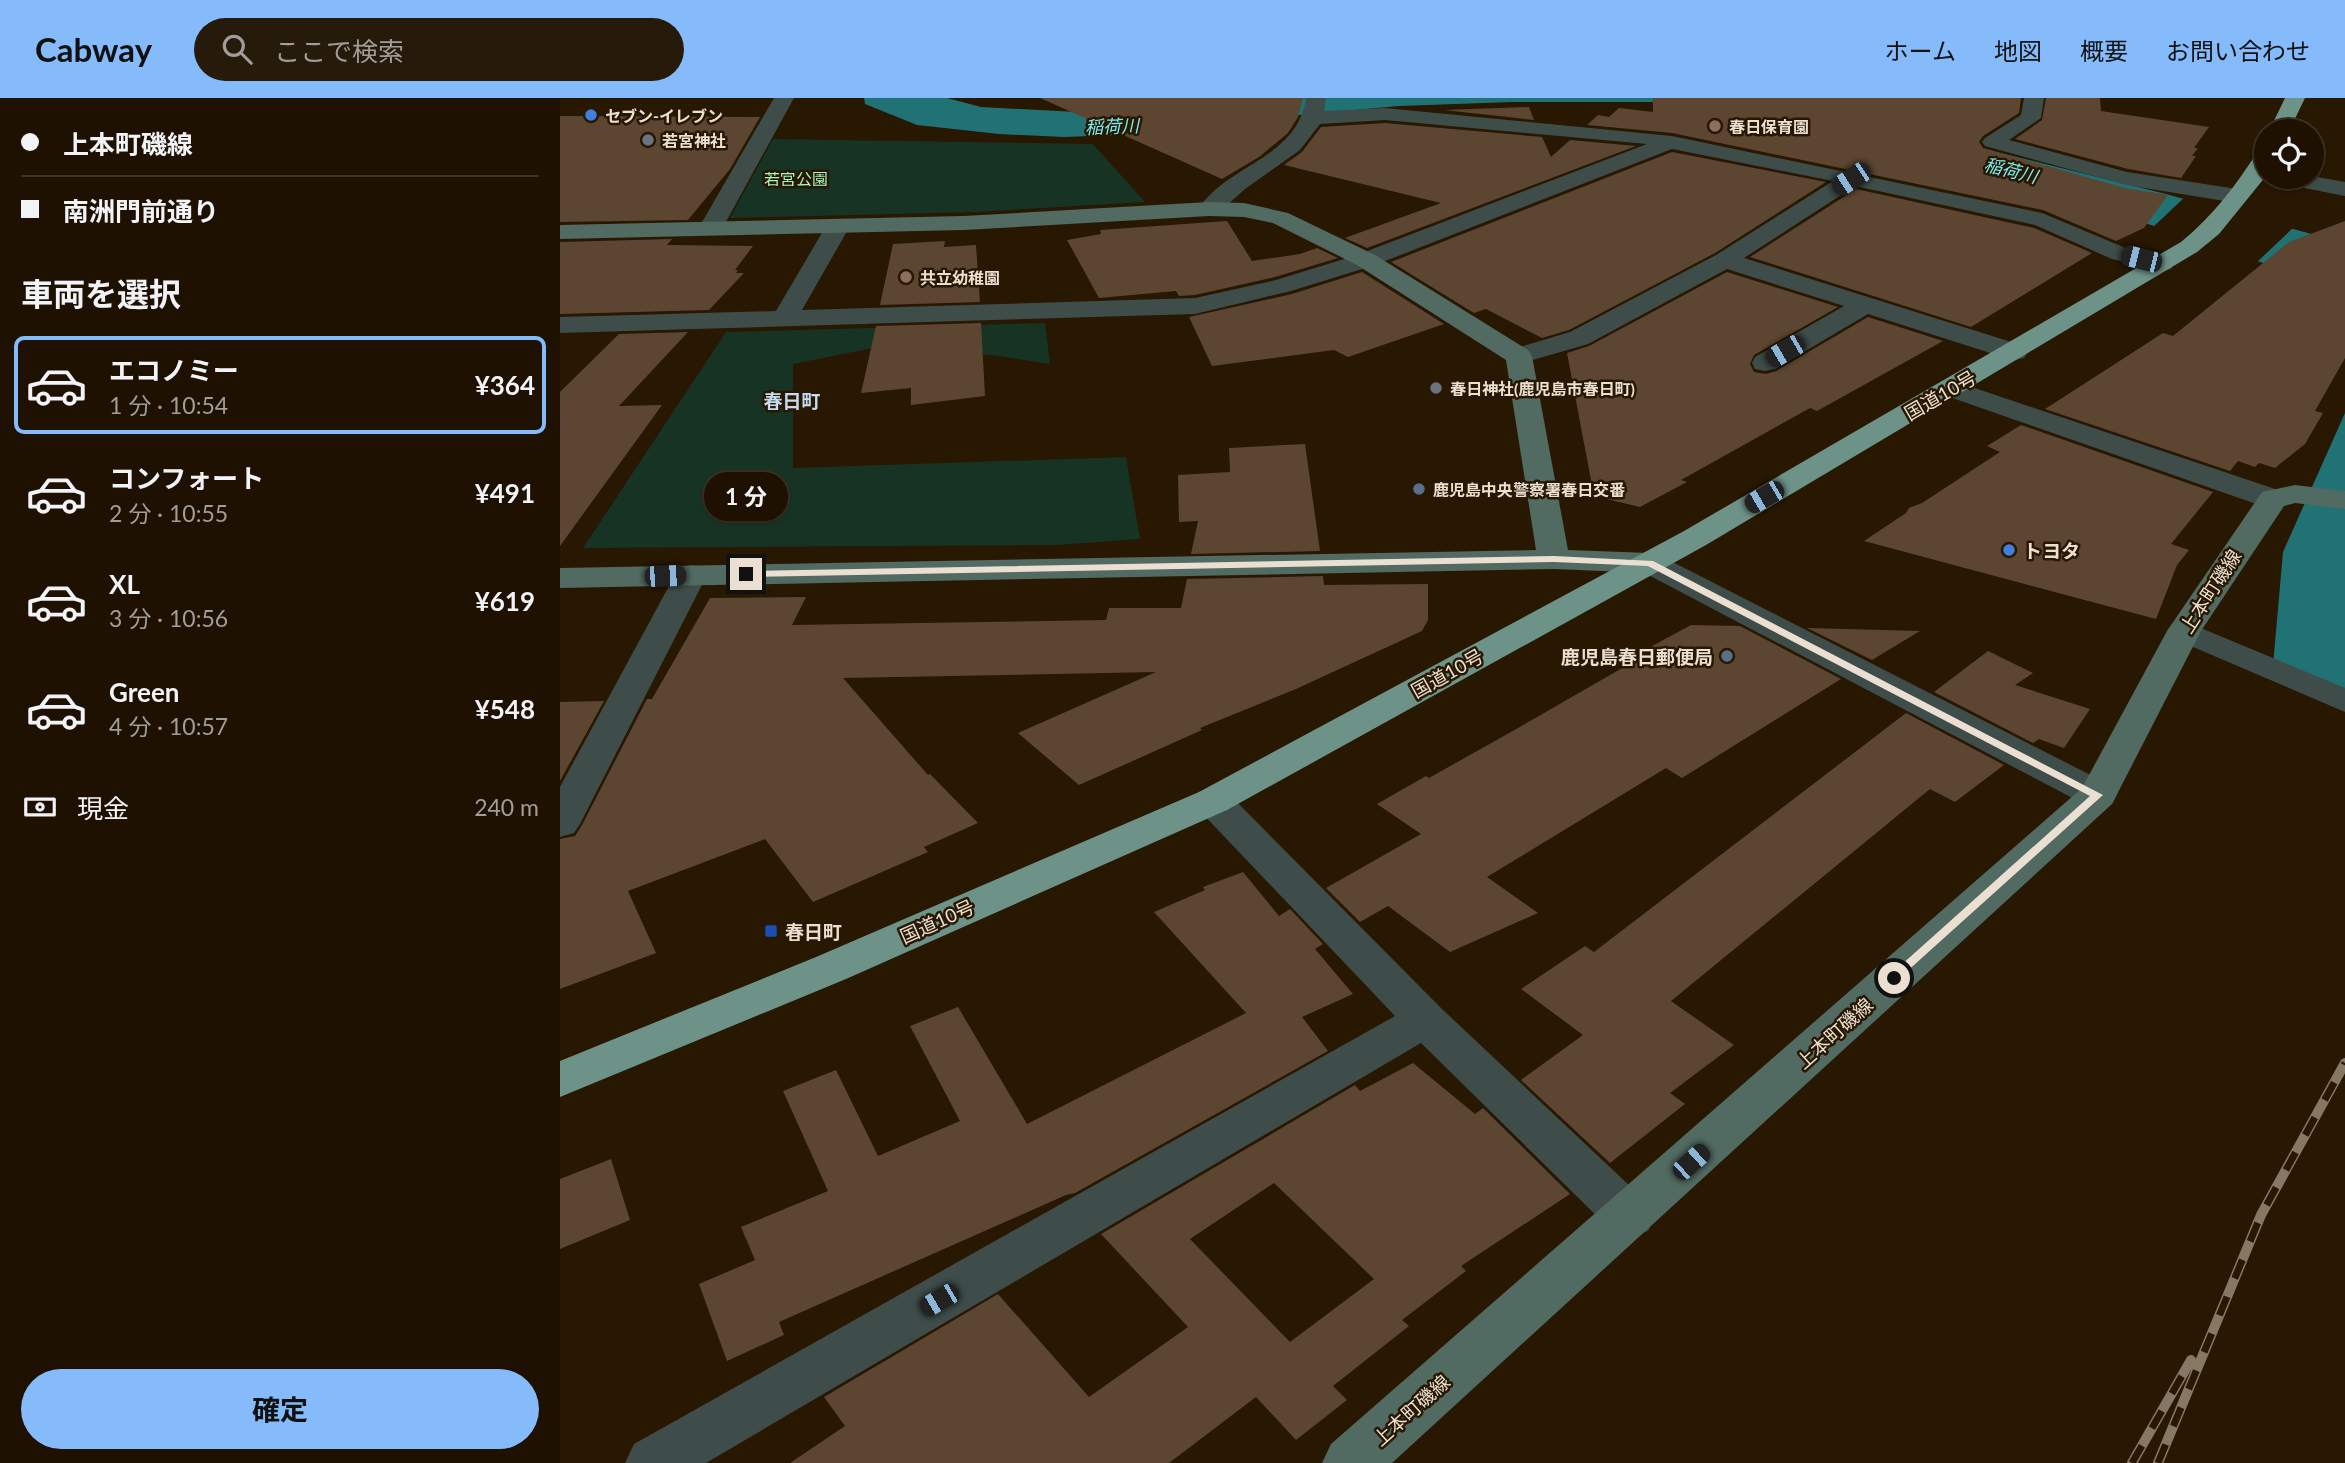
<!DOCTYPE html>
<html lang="ja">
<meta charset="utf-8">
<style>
body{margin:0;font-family:Lato,"Noto Sans JP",sans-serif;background:#261a0b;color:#f1f3f6;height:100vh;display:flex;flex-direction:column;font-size:26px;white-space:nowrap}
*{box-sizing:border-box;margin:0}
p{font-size:23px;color:#a19d99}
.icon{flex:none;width:38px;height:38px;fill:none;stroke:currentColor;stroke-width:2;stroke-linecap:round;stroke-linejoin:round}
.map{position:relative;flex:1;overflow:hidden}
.details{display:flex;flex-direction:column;background:#1e1101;width:560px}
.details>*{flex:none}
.top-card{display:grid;align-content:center;height:154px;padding:0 21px;background:#1e1101}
.controls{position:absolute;left:1694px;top:21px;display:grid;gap:14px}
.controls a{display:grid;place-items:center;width:70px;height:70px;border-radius:50%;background:#1e1101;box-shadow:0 2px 5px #0004,0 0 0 2px #3c3123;font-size:35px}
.end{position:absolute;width:32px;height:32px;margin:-16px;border:9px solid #ebdfd1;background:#111;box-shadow:0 0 0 4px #111}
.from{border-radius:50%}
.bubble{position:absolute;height:49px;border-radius:24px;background:#1e1101;box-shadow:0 2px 5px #0004,0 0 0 2px #3c3123;font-size:23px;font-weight:700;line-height:49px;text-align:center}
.car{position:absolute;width:21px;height:42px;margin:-21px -10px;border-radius:9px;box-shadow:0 0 5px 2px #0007;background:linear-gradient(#222 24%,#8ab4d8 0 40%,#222 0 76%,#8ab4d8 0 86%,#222 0)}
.top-card b{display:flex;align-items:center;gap:24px;height:66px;font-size:26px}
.top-card b+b{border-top:2px solid #3c3123}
.top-card i{width:18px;height:18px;background:#f1f3f6}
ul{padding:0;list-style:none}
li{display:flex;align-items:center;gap:21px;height:98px;margin:0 14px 10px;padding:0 7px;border:4px solid transparent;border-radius:10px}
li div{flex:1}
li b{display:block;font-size:26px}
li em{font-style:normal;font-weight:700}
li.active{border-color:#85bbfb}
li>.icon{width:63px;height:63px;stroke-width:1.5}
h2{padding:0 21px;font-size:32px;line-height:84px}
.pay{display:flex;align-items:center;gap:18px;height:77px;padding:0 21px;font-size:26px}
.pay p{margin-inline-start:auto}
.button{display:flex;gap:14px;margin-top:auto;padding:14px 21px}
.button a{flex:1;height:80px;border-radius:42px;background:#85bbfb;color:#111;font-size:28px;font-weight:700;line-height:80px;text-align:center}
header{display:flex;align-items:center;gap:42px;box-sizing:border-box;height:98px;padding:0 35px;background:#85bbfb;color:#111}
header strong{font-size:33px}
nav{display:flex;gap:38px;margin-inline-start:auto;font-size:24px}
.search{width:490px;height:63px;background:#261a0b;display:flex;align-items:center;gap:18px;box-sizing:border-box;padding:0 24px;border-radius:38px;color:#a19d99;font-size:26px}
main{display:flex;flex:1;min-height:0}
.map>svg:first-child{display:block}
.green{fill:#173323}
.water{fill:#217274}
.pier{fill:#281701}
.building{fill:#5d4631;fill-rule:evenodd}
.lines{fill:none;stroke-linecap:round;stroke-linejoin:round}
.street{fill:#3e4d49;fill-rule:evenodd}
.secondary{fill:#516a62;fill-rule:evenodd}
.highway{fill:#6d9388;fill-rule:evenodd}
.rail-casing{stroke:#877866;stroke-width:10}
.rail{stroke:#281701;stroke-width:7;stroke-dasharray:20;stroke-linecap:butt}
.route{fill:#ebdfd1}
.shop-dot{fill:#3f7fe0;stroke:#281701;stroke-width:2.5}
.education-dot{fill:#8d6e63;stroke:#281701;stroke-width:2.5}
.worship-dot{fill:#6b7280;stroke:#281701;stroke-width:2.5}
.service-dot{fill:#5c6f8a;stroke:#281701;stroke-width:2.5}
.transit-dot{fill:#1a4fb4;stroke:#281701;stroke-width:2.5}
.labels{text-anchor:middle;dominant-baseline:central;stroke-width:5;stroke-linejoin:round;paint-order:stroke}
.far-poi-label{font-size:16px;font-weight:bold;fill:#ebdfd1;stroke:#281701;text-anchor:start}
.far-park-label{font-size:16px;fill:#a4f4c2;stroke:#281701}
.far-water-label{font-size:18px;font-style:italic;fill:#79ecef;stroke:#281701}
.street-label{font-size:19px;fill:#ebdfd1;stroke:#281701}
.far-quarter-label{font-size:19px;font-weight:bold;fill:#c6daf2;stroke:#281701}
.poi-label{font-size:19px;font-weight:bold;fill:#ebdfd1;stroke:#281701;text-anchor:start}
</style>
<header>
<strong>Cabway</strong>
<div class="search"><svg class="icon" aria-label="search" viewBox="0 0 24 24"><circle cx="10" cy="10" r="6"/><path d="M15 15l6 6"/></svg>ここで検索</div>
<nav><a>ホーム</a><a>地図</a><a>概要</a><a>お問い合わせ</a></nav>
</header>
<main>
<section class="details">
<div class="top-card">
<b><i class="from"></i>上本町磯線</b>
<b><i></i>南洲門前通り</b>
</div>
<h2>車両を選択</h2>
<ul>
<li class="active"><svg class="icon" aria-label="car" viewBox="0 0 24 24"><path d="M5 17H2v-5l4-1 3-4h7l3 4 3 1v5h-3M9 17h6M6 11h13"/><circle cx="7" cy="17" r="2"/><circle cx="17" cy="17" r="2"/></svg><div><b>エコノミー</b><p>1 分 · 10:54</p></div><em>¥364</em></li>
<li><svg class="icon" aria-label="car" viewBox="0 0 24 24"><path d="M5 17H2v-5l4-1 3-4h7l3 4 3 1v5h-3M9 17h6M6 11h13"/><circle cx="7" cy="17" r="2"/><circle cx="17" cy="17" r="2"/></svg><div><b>コンフォート</b><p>2 分 · 10:55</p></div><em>¥491</em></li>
<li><svg class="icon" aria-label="car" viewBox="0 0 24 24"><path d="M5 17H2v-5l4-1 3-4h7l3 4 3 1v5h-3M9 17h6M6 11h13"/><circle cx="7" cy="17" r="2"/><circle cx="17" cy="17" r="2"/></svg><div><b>XL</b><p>3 分 · 10:56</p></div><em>¥619</em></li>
<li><svg class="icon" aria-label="car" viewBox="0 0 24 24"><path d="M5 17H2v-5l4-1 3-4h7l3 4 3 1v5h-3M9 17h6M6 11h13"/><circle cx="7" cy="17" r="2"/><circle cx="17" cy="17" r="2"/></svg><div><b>Green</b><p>4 分 · 10:57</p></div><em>¥548</em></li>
</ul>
<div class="pay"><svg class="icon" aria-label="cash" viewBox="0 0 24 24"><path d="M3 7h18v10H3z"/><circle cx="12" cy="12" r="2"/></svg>現金<p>240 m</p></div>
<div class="button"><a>確定</a></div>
</section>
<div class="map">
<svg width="1785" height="1365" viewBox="0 0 1785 1365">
<rect width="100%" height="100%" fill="#281701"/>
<path class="green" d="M213,41L533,46L585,104L415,114L170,120Z
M485,225L490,266L431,257L318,249L233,266V370L566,359L580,441L497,447L23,450L166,234Z"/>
<path class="water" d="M304,0H387L421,9L536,15L669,0H1179L1307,22L1606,96L1777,143L1712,168L1535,108L1101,4H952L839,8L716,19L583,36L504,39L439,36L357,27L305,6Z
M1785,315V595L1713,567L1723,454Z"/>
<path class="pier" d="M1626,98L1735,128L1696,165L1591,131Z"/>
<path class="building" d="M480,0H743L738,19L728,35L699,59L662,81Z
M1093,0H1461L1459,15L1423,38L1419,44L1423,50L1565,90L1608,97L1584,130L1556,143L1483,112L1112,35L1027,27L1038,17L1049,19L1059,10L1093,14Z
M1486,0H1540L1541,13L1649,29L1634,50H1638L1632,58H1636L1621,80L1568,71L1455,41L1482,22Z
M969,9L974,22L884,12Z
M0,18L200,19L170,71L128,122L0,124Z
M825,25L982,39L991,59L1010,42L1076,48L807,150L785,140L881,105L724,67L742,54L761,29Z
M1112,54L1266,84L1155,155L1009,232L982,240L926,211L914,215L831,164Z
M1296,91L1474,130L1532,155L1411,229L1190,159Z
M667,123L692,163L740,156L757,150L778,160L715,179L635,197L619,198L616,193L539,200L507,142L541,136L540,132Z
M1785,123V260L1755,313L1763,315L1745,346L1715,370L1699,365L1695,369L1678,363L1670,373L1485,311L1603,235L1613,238L1729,144Z
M112,141L107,147L193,148L175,172H178L176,175H184L149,212L0,216V144Z
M385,143L384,149L416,147L420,204L320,207L333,146Z
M802,174L884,226L788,259L774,252L652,268L629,219L732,196Z
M1167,174L1278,209L1194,257L1190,266L1194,274L1206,276L1216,273L1308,219L1383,243L1257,313L1250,310L1121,382L1127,384L1080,409L1034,398L1007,255L1029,248Z
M421,225L425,298L351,307V290L301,295L316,228Z
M128,234L59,308L102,307L0,448V294L59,236Z
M1461,327L1653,394L1611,446L1629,452L1617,467L1596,521L1304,443L1346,415L1349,410L1362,405L1440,354L1427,348Z
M745,346L760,453L631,456L638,423L619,424L618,377L670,374L669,350Z
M763,478L764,487L868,486V522L862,533L736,591L640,630L642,632L519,687L458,635L596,574L283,580L368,677L370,676L418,725L364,749L368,754L253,804L205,741L68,793L96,855L0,891V741L15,738L22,727L87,601H92L150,500L246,499L232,527L546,522L549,510H621L627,481Z
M1131,527L1180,528L1281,581L1122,680L1106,670L927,779L978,815L890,854L828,808L800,824L766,790L861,736L817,706L866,678L869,680L958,630L1064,569L1059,566Z
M1247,530L1360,533L1312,562Z
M1428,553L1473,575L1455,587L1530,611L1504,650L1479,641L1473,645L1374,594Z
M44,603L0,683V604Z
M1346,615L1444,667L1395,704L1370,691L1111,903L1174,947L1110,995L1125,1006L1050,1065L961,982L1023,937L961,891L1025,848L1034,854Z
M683,774L719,818L730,811L763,846L755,851L793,896L742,919L768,953L515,1095L506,1097L219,1224L224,1237L167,1263L139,1186L195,1162L181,1129L268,1093L223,993L276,972L318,1058L400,1023L350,928L398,909L467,1026L686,915L594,814L645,792L643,789Z
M853,965L915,1016L923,1010L1010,1096L901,1168L906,1173L842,1222L849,1228L773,1288L787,1302L736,1342L696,1299L609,1365H230L285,1328L264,1299L438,1196L529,1299L628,1229L541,1136L795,987L800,993ZM714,1085L814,1181L730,1244L630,1141Z
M51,1061L70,1122L0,1151V1081Z"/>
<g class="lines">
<path class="street" d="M214,0H234L162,131L158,136H142L138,131Z
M746,0H766L764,13L825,10L1112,38L1482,115L1568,151L1611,161L1614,166L1611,171L1602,173L1552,161L1475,127L1295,88L1184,160L1464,248L1468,254L1464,260L1455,262L1446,260L1308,216L1215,271L1205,273L1195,271L1192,265L1195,259L1284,208L1167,171L1028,246L959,266L950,264L946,258L950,252L1010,234L1156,157L1273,83L1112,51L815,167L731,193L635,216L0,235V219L216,213L266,128L270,123H286L290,128L242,212L635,200L716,182L797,157L1087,46L825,22L760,26L740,52L685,91L657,116H641L638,111C669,65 737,61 746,0Z
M1464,0H1484L1481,20L1449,42L1567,74L1677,91L1685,93L1688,98L1685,103L1677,105L1566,87L1425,48L1422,44L1425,40L1461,17Z
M1752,78L1785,84V98L1715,84L1712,79Z
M1391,282L1724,394L1728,401L1724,408L1713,410L1702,408L1381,296L1377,290L1381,284Z
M1090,455L1101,458L1552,688L1557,697L1552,706L1538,709L1524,706L1079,472L1074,465L1079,458Z
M131,467L143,470L147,477L20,726L14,735L0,739V689L115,477L119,470Z
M1624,523L1785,590V614L1612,540L1607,533L1612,526Z
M653,691L667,694L881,910L1088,1105L1095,1119L1088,1133L1070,1139L1052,1133L861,945L146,1365H65L74,1346L835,918L639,712L633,703L639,694Z"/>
<path class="secondary" d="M649,104L684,105L728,115L815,157L968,252L972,258L1008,452L1090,455L1101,458L1106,465L1101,472L1090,475L994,471L0,490V470L976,452L946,262L797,167L713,125L684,119L649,118L404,132L0,141V127L404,118Z
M1735,387L1785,393V411L1735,405L1724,408L1641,533L1552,706L832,1365H762L771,1346L1522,690L1607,533L1702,394Z"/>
<path class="highway" d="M1725,0H1745L1729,33H1709Z
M1706,52V78L1659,136L1637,154L1146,447L667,712L286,881L0,999V963L256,859L639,694L1124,433L1621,144C1653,118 1676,87 1698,53Z"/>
<g class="rail-casing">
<path id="rail" d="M1572,1365L1631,1262
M1598,1365L1701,1117L1785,965"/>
</g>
<use href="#rail" class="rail"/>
</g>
<path class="route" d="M994,458L1093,463L1543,697L1334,885L1330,883V877L1530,698L1088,468L994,464L186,479L181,476L186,473Z"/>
<g class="shop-dot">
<circle cx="31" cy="17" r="7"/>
<circle cx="1449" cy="452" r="7"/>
</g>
<g class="education-dot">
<circle cx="1155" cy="28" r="7"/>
<circle cx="346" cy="179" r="7"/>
</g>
<g class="worship-dot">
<circle cx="88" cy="42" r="7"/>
<circle cx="876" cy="290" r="7"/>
</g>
<g class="service-dot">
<circle cx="859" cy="391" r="7"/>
<circle cx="1167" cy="558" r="7"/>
</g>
<rect class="transit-dot" x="204" y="826" width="14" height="14" rx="3.5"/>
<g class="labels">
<g class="far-poi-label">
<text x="45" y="17">セブン-イレブン</text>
<text x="1169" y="28">春日保育園</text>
<text x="102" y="42">若宮神社</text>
<text x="360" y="179">共立幼稚園</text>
<text x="890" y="290">春日神社(鹿児島市春日町)</text>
<text x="873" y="391">鹿児島中央警察署春日交番</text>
</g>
<g class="far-park-label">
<text x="236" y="80">若宮公園</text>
</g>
<g class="far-water-label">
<text transform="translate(552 28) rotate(-2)">稲荷川</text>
<text transform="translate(1451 72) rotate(14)">稲荷川</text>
</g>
<g class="street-label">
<text transform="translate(1380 297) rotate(-30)">国道10号</text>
<text transform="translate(1650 493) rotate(-57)">上本町磯線</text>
<text transform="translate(887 575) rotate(-29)">国道10号</text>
<text transform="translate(377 823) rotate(-24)">国道10号</text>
<text transform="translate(1274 935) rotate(-42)">上本町磯線</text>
<text transform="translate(851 1312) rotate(-42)">上本町磯線</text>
</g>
<g class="far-quarter-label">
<text x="232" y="302">春日町</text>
</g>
<g class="poi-label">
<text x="1463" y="452">トヨタ</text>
<text x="1153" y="558" text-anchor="end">鹿児島春日郵便局</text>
<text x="225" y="833">春日町</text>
</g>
</g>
</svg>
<div class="controls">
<a><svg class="icon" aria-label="locate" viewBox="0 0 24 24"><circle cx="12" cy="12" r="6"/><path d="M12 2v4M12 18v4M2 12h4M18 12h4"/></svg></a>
</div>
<i class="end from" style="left:1334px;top:880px"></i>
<i class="end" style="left:186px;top:476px"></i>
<div class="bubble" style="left:144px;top:374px;width:84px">1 分</div>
<i class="car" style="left:1291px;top:81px;rotate:237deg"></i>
<i class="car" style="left:1581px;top:161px;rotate:284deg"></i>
<i class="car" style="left:1225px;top:253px;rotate:240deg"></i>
<i class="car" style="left:1204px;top:399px;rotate:240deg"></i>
<i class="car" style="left:105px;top:478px;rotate:88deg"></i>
<i class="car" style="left:1131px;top:1064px;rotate:48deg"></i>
<i class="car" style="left:379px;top:1202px;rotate:240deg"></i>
</div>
</main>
